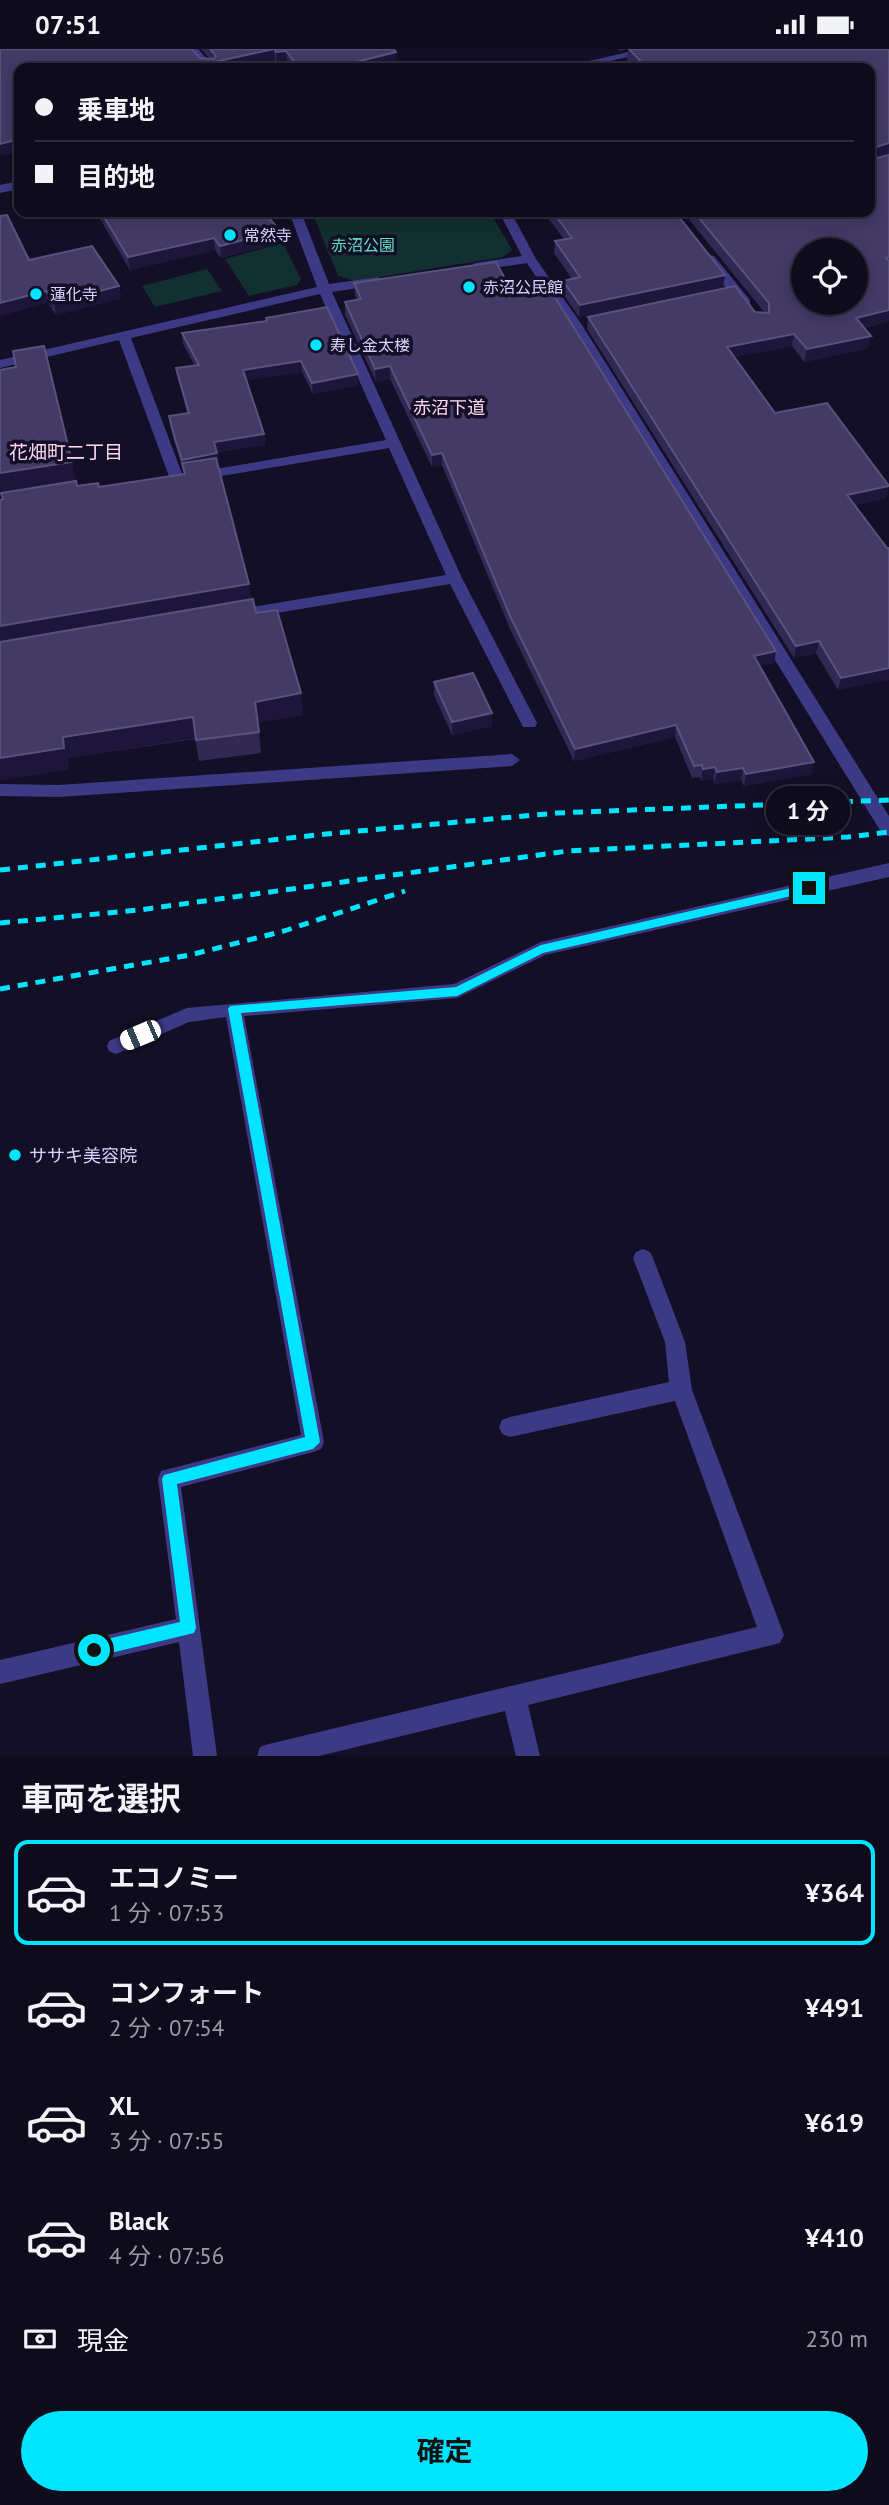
<!DOCTYPE html>
<html lang="ja">
<meta charset="utf-8">
<style>
body{margin:0;font-family:"PT Sans","Noto Sans JP",sans-serif;background:#1c1929;color:#f1f3f6;height:100vh;display:flex;flex-direction:column;font-size:26px;white-space:nowrap}
*{box-sizing:border-box;margin:0}
p{font-size:23px;color:#9b9ba3}
.icon{flex:none;width:38px;height:38px;fill:none;stroke:currentColor;stroke-width:2;stroke-linecap:round;stroke-linejoin:round}
.map{position:relative;height:1707px;overflow:hidden}
.sheet{display:flex;flex-direction:column;background:#0e0b1c;flex:1}
.sheet>*{flex:none}
.top-card{position:absolute;left:14px;top:14px;width:861px;height:154px;border-radius:14px;box-shadow:0 4px 18px #0003,0 0 0 2px #2e2b3b;display:grid;align-content:center;height:154px;padding:0 21px;background:#0e0b1c}
.tools{position:absolute;left:791px;top:189px;display:grid;gap:14px}
.tools a{display:grid;place-items:center;width:77px;height:77px;border-radius:50%;background:#0e0b1c;box-shadow:0 4px 18px #0003,0 0 0 2px #2e2b3b;font-size:35px}
.end{position:absolute;width:32px;height:32px;margin:-16px;border:9px solid #00e5ff;background:#111;box-shadow:0 0 0 4px #111}
.from{border-radius:50%}
.bubble{position:absolute;height:49px;border-radius:24px;background:#0e0b1c;box-shadow:0 4px 18px #0003,0 0 0 2px #2e2b3b;font-size:23px;font-weight:700;line-height:49px;text-align:center}
.car{position:absolute;width:21px;height:42px;margin:-21px -10px;border-radius:9px;box-shadow:0 0 5px 2px #0007;background:linear-gradient(#fff 24%,#345 0 40%,#fff 0 76%,#345 0 86%,#fff 0)}
.top-card b{display:flex;align-items:center;gap:24px;height:66px;font-size:26px}
.top-card b+b{border-top:2px solid #2e2b3b}
.top-card i{width:18px;height:18px;background:#f1f3f6}
ul{padding:0;list-style:none}
li{display:flex;align-items:center;gap:21px;height:105px;margin:0 14px 10px;padding:0 7px;border:4px solid transparent;border-radius:14px}
li div{flex:1}
li b{display:block;font-size:26px}
li em{font-style:normal;font-weight:700}
li.selected{border-color:#00e5ff}
li>.icon{width:63px;height:63px;stroke-width:1.5}
h2{padding:0 21px;font-size:32px;line-height:84px}
.pay{display:flex;align-items:center;gap:18px;height:77px;padding:0 21px;font-size:26px}
.pay p{margin-inline-start:auto}
.primary-button{display:flex;gap:14px;margin-top:auto;padding:14px 21px}
.primary-button a{flex:1;height:80px;border-radius:42px;background:#00e5ff;color:#111;font-size:28px;font-weight:700;line-height:80px;text-align:center}
.status{display:flex;justify-content:space-between;align-items:center;height:49px;padding:0 35px;background:#0e0b1c;direction:ltr}
.status svg{height:19px;fill:currentColor}
.map>svg:first-child{display:block}
.green{fill:#12302f}
.lines{fill:none;stroke-linecap:round;stroke-linejoin:round}
.minor{fill:#3d3a85;fill-rule:evenodd}
.rail{stroke:#00e5ff;stroke-width:5;stroke-dasharray:10 8;stroke-linecap:butt}
.wall{fill:#312854}
.shaded-wall{fill:#1d163a}
.building{fill:#433a66;stroke:#5a527e;stroke-width:2;fill-rule:evenodd}
.route{fill:#00e5ff}
.poi-dot{fill:#00e5ff;stroke:#130f26;stroke-width:2.5}
.labels{text-anchor:middle;dominant-baseline:central;stroke-width:7;stroke-linejoin:round;paint-order:stroke}
.far-poi-label{font-size:16px;fill:#d9d4ff;stroke:#130f26;text-anchor:start}
.far-park-label{font-size:16px;fill:#5fe0c0;stroke:#130f26}
.far-quarter-label{font-size:18px;fill:#ffd6f0;stroke:#130f26}
.poi-label{font-size:18px;fill:#d9d4ff;stroke:#130f26;text-anchor:start}
.neighbourhood-label{font-size:19px;fill:#ffd6f0;stroke:#130f26}
</style>
<div class="status"><b>07:51</b><svg viewBox="0 0 49 12"><path d="M0 12V9h3v3zM5 12V6h3v6zM10 12V3h3v9zM15 12V0h3v12zM26 1h20v11H26zM47 4h2v5h-2z"/></svg></div>
<div class="map">
<svg width="889" height="1707" viewBox="0 0 889 1707">
<rect width="100%" height="100%" fill="#130f26"/>
<path class="green" d="M312,163H490L512,201L503,208L355,232L338,227Z
M283,194L301,230L297,236L249,247L225,210Z
M207,220L222,242L155,258L142,237Z"/>
<g class="lines">
<path class="minor" d="M187,0H198L215,19H203Z
M641,0H662L580,19H559Z
M19,132V140L0,144V136Z
M289,163H301L329,235L378,228L384,232L378,236L332,243L462,529L537,674L535,678H523L450,535L235,571L227,566L235,561L446,526L389,399L198,431L191,427L198,423L386,391L320,245L131,289L184,430L177,434L170,430L119,291L0,319V311L317,238Z
M499,163H511L536,210L582,276L889,767V787L883,786L568,276L527,214L475,222L469,218L475,214L522,207Z
M710,206L714,207L750,251V257H740L706,213L704,210Z
M512,705L520,711L512,717L59,748L0,747V735L59,736Z
M889,814V828L545,906L457,949L244,967L324,1393L321,1400L313,1403L181,1438L217,1707H193L179,1593L0,1635V1611L176,1570L158,1430L161,1422L301,1386L226,968L189,973L116,1005L109,1002L107,997L109,992L187,959L454,935L541,893Z
M643,1200L650,1203L653,1209L685,1293L692,1341L784,1586L780,1594L528,1656L540,1707H516L505,1662L319,1707H257L260,1698L269,1695L757,1578L675,1352L510,1388L502,1385L499,1378L502,1371L510,1368L669,1333L665,1293L633,1209L636,1203Z"/>
<path class="rail" d="M0,821L326,785L557,764L889,751
M0,874L139,861L568,802L848,788L889,783
M0,940L190,906L284,882L405,842"/>
</g>
<path class="wall" d="M201,0H394L396,15L378,19H291L287,13L277,15L275,12L243,19H19L200,9L210,10Z
M617,0H889V272L864,279L868,299L804,313L792,297L734,308L775,364L886,449L855,456L887,499L838,641L816,604L794,609L587,280L588,268L765,264L683,163H870V19H635L627,11L628,0L620,2Z
M96,163H264L275,176L276,188L273,189L274,195L221,209L215,201L130,221Z
M543,163H675L725,226L723,238L579,268L562,244L563,232L572,230L554,204L555,192L564,190Z
M29,211L119,237L121,249L56,266L48,254Z
M354,234L511,241L774,614L760,617L812,725L744,737L741,731L715,735L713,730L701,732L700,728L692,729L675,688L574,712L510,580L442,416L432,418L390,330L376,333L345,266V253L357,251L355,246Z
M266,269L358,325V336L313,345L302,323L246,331L264,385L265,396L217,403L218,415H217L251,550L303,666L258,673L261,704L199,712L195,690L67,709L69,720L0,731L2,444L76,432L77,437L99,438L184,425L170,377L169,367L187,364L178,330L176,319L195,317L183,295L182,284L266,272Z
M434,633L492,664V677L452,686L434,646Z"/>
<path class="shaded-wall" d="M274,0L275,12L243,19H201L200,16Z
M286,2L287,13L277,15L276,3Z
M396,3V15L378,19H336V18Z
M19,90V103L0,107V95Z
M889,94L888,105L870,111V100Z
M275,176L276,188L273,189L274,195L221,209L220,197Z
M214,189L215,201L130,221L128,208Z
M725,226L723,238L579,268L580,256Z
M119,237L121,249L56,266L54,254Z
M46,242L48,254L0,267V254Z
M889,261V272L853,281L856,269Z
M794,285L792,297L725,310L727,298Z
M871,287L868,299L804,313L807,300Z
M301,312L302,323L244,332L243,321Z
M390,317V330L376,333L375,320Z
M358,325V336L313,345L312,334Z
M264,385L265,396L215,403L214,393Z
M217,404L218,415L184,422L182,411Z
M442,404V416L432,418V406Z
M72,413L77,439L3,451L0,436V424Z
M889,437L886,449L845,458L847,446Z
M249,535L251,557L0,599V577Z
M819,592L816,604L794,609L796,597Z
M776,602L774,614L752,619L754,607Z
M889,619V631L838,641L841,629Z
M301,644L303,666L257,674L255,653Z
M492,664V677L452,686V673Z
M193,668L196,689L67,709L69,720L0,731V709L63,688Z
M676,676L675,688L574,712L575,700Z
M814,713L812,725L744,737L746,725Z
M715,718L713,730L701,732L703,720Z
M743,719L741,731L715,735L717,723Z"/>
<path class="building" d="M0,0H192L200,9L214,10L216,7L210,0H394L396,3L336,18L337,19H299L286,2L276,3L274,0L200,16L202,19H19V90L0,95Z
M629,0H889V94L870,100V105V19H647Z
M889,106V208L886,209L889,212V261L856,269L871,287L807,300L794,285L727,298L775,364L827,354L889,437L847,446L887,499H889V619L841,629L819,592L796,597L588,268L735,237L755,263L769,264V254L694,163H870V107L873,110ZM803,201H856V254H803Z
M101,163H264L275,176L268,178L273,183L220,197L214,189L128,208Z
M553,163H675L725,226L580,256L563,232L580,228L555,192L572,189Z
M7,166L29,211L92,197L119,237L54,254L46,242L0,254V167Z
M496,213L511,241L546,234L776,602L754,607L814,713L746,725L743,719L717,723L715,718L703,720L702,716L694,717L676,676L575,700L510,567L442,404L432,406L390,317L375,320L345,253L361,250L354,234Z
M327,258L358,325L312,334L301,312L243,321L264,385L214,393L217,404L182,411L176,393L169,367L189,364L176,319L199,316L182,284L267,272L266,269Z
M44,297L72,413L0,424V321L16,318L13,302Z
M216,409L249,535L0,577V451L3,450L1,444L76,432L77,437L98,434L99,438L185,425L182,414Z
M253,550L256,564L277,561L301,644L255,653L259,683L196,691L193,668L63,688L64,699L0,709V593Z
M473,624L492,664L452,673L434,633Z"/>
<path class="route" d="M809,835L813,836V842L543,904L457,947L241,964L320,1393L313,1400L177,1435L196,1579L194,1584L94,1608L88,1606L86,1601L88,1596L94,1593L180,1573L162,1430L164,1426L305,1388L228,960L230,957L456,938L541,896Z"/>
<g class="poi-dot">
<circle cx="230" cy="186" r="7"/>
<circle cx="469" cy="238" r="7"/>
<circle cx="36" cy="245" r="7"/>
<circle cx="316" cy="296" r="7"/>
<circle cx="15" cy="1106" r="7"/>
</g>
<g class="labels">
<g class="far-poi-label">
<text x="244" y="186">常然寺</text>
<text x="483" y="238">赤沼公民館</text>
<text x="50" y="245">蓮化寺</text>
<text x="330" y="296">寿し金太楼</text>
</g>
<g class="far-park-label">
<text x="363" y="196">赤沼公園</text>
</g>
<g class="far-quarter-label">
<text x="449" y="358">赤沼下道</text>
</g>
<g class="poi-label">
<text x="29" y="1106">ササキ美容院</text>
</g>
<g class="neighbourhood-label">
<text x="66" y="403">花畑町二丁目</text>
</g>
</g>
</svg>
<div class="tools">
<a><svg class="icon" aria-label="locate" viewBox="0 0 24 24"><circle cx="12" cy="12" r="6"/><path d="M12 2v4M12 18v4M2 12h4M18 12h4"/></svg></a>
</div>
<i class="end from" style="left:94px;top:1601px"></i>
<i class="end" style="left:809px;top:839px"></i>
<div class="bubble" style="left:766px;top:737px;width:84px">1 分</div>
<i class="car" style="left:140px;top:986px;rotate:247deg"></i>
<div class="top-card">
<b><i class="from"></i>乗車地</b>
<b><i></i>目的地</b>
</div>
</div>
<section class="sheet">
<h2>車両を選択</h2>
<ul>
<li class="selected"><svg class="icon" aria-label="car" viewBox="0 0 24 24"><path d="M5 17H2v-5l4-1 3-4h7l3 4 3 1v5h-3M9 17h6M6 11h13"/><circle cx="7" cy="17" r="2"/><circle cx="17" cy="17" r="2"/></svg><div><b>エコノミー</b><p>1 分 · 07:53</p></div><em>¥364</em></li>
<li><svg class="icon" aria-label="car" viewBox="0 0 24 24"><path d="M5 17H2v-5l4-1 3-4h7l3 4 3 1v5h-3M9 17h6M6 11h13"/><circle cx="7" cy="17" r="2"/><circle cx="17" cy="17" r="2"/></svg><div><b>コンフォート</b><p>2 分 · 07:54</p></div><em>¥491</em></li>
<li><svg class="icon" aria-label="car" viewBox="0 0 24 24"><path d="M5 17H2v-5l4-1 3-4h7l3 4 3 1v5h-3M9 17h6M6 11h13"/><circle cx="7" cy="17" r="2"/><circle cx="17" cy="17" r="2"/></svg><div><b>XL</b><p>3 分 · 07:55</p></div><em>¥619</em></li>
<li><svg class="icon" aria-label="car" viewBox="0 0 24 24"><path d="M5 17H2v-5l4-1 3-4h7l3 4 3 1v5h-3M9 17h6M6 11h13"/><circle cx="7" cy="17" r="2"/><circle cx="17" cy="17" r="2"/></svg><div><b>Black</b><p>4 分 · 07:56</p></div><em>¥410</em></li>
</ul>
<div class="pay"><svg class="icon" aria-label="cash" viewBox="0 0 24 24"><path d="M3 7h18v10H3z"/><circle cx="12" cy="12" r="2"/></svg>現金<p>230 m</p></div>
<div class="primary-button"><a>確定</a></div>
</section>
